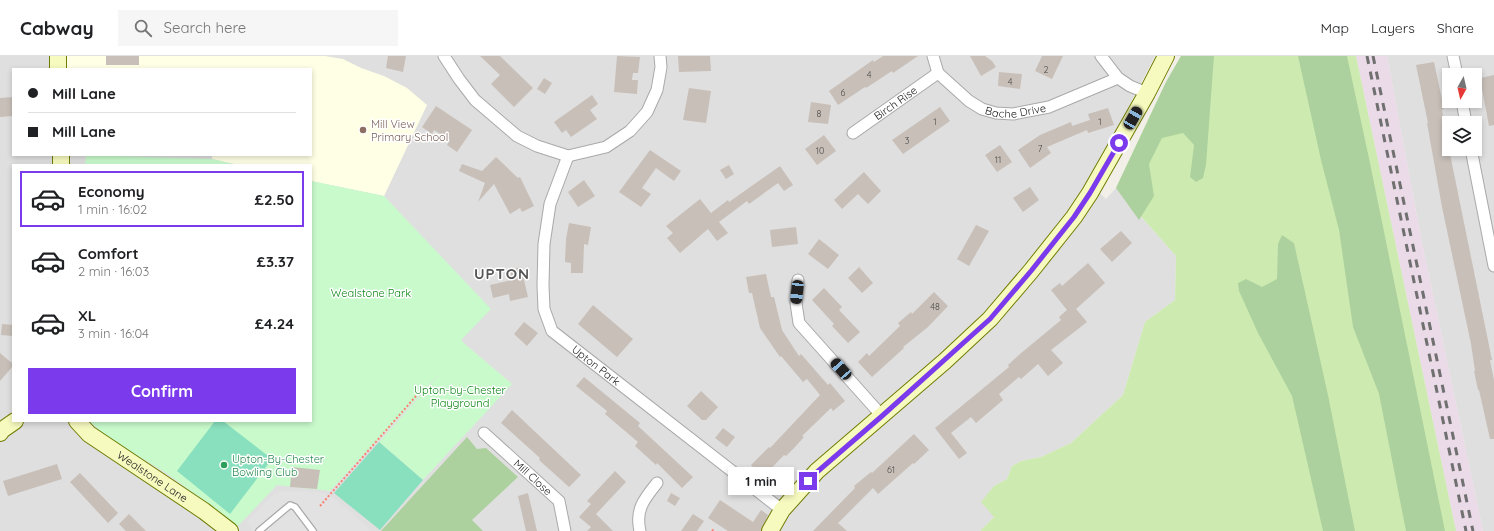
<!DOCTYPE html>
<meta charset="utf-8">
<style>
body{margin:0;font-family:Quicksand,sans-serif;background:#f6f6f6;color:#202124;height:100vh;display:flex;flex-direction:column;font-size:15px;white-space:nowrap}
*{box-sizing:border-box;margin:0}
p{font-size:13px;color:#757577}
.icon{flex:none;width:22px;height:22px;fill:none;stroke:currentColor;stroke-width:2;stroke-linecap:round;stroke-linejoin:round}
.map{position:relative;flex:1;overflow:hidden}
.details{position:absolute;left:12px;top:108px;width:300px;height:258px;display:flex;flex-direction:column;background:#fff;border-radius:0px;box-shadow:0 2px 6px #0003}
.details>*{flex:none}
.top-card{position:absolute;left:12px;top:12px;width:300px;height:88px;border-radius:0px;box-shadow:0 2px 6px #0003;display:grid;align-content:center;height:88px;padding:0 16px;background:#fff}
.needle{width:26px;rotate:188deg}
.fabs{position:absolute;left:1442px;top:12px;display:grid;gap:8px}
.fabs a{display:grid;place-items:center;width:40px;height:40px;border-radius:0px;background:#fff;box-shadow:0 2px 6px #0003;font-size:20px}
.end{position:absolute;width:18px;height:18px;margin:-9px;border:5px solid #7c3aed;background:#fff;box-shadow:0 0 0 2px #fff}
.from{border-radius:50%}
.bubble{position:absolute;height:28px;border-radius:0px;background:#fff;box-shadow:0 2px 6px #0003;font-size:13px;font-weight:700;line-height:28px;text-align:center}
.car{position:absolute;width:12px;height:24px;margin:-12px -6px;border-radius:5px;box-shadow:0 0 3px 1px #0007;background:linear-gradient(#222 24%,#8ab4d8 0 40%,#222 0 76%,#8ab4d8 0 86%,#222 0)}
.top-card b{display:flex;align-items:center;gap:14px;height:38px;font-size:15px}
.top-card b+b{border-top:1px solid #e0e0e0}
.top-card i{width:10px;height:10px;background:#202124}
ul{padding:7px 0 0;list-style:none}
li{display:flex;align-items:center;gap:12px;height:56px;margin:0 8px 6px;padding:0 8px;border:2px solid transparent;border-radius:0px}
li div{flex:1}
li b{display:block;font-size:15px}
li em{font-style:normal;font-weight:700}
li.selected{border-color:#7c3aed}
li>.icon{width:36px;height:36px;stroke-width:1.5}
.button{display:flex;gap:8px;margin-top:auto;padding:8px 16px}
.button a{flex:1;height:46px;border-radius:0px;background:#7c3aed;color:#fff;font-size:16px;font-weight:700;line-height:46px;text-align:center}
header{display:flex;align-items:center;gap:24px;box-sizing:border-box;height:56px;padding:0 20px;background:#fff;border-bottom:1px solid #e0e0e0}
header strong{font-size:19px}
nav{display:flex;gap:22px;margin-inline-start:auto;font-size:14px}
.search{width:280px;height:36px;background:#f6f6f6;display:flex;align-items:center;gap:10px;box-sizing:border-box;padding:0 14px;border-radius:0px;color:#757577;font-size:15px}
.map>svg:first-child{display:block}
.residential{fill:#e0dfdf;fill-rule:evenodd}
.industrial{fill:#ebdbe8}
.education{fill:#ffffe5}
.grass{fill:#cdebb0}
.forest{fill:#add19e}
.park{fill:#c8facc}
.pitch{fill:#88e0be}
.parking{fill:#e2e2e2}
.building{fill:#c7bfb8}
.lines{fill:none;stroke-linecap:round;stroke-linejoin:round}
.lane-casing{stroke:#a9a9a9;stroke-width:8}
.street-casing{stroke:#a9a9a9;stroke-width:13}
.secondary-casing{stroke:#707d05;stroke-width:18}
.path{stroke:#fa8072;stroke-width:2;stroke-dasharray:2 2;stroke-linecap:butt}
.lane{stroke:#fff;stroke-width:5.5}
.street{stroke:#fff;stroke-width:11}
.secondary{stroke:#f7fabf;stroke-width:16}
.rail{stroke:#707070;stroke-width:3;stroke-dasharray:8 8;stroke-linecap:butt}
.route{stroke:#7c3aed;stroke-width:5}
.education-dot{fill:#8d6e63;stroke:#fff;stroke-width:1.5}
.leisure-dot{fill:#2e9e5b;stroke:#fff;stroke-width:1.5}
.labels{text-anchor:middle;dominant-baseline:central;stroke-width:3;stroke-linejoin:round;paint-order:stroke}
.number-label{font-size:9px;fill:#4b4948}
.street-label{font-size:11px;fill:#222;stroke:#fff}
.education-label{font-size:11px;fill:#785e54;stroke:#fff;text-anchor:start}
.park-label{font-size:11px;fill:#0c8416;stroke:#fff}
.leisure-label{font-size:11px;fill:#27864d;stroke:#fff;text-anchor:start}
.district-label{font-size:15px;font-weight:bold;letter-spacing:1px;fill:#555;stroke:#fff}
</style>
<header>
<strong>Cabway</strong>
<div class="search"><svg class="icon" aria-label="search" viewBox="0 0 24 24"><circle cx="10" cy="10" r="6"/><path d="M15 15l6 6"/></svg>Search here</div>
<nav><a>Map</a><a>Layers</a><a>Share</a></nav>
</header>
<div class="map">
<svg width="1494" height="475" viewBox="0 0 1494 475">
<rect width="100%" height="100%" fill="#f2efe9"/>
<path class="residential" d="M0,0H1155L1089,127L1106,143L1116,132L1176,200L1175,244L1145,266L1123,339L1071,387L1041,401L1021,405L1012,410L1007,423L994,430V461L980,475H0ZM13,13H311V99H13ZM13,109H311V365H13Z
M1387,0H1494V475H1483L1421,182ZM1449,19H1475V45H1449ZM1449,67H1475V93H1449Z"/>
<path class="industrial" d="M1356,0H1387L1421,182L1483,475H1456Z"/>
<path class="education" d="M58,0H325L343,3L361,12L384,20L407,32L427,49L384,140L311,125V109H238L212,103V99H311V13H58Z"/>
<path class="grass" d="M1181,0H1356L1456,475H980L994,461L981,446L994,430L1007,423L1012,410L1021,405L1041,401L1071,387L1123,339L1145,266L1175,244L1176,200L1116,132L1166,26Z"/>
<path class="forest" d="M1181,0H1214L1206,109L1203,122L1196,126L1190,121L1194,89L1183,77L1162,82L1149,108L1154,140L1139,164L1116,132L1166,26Z
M1298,0H1347L1370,107L1445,475H1406L1379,338L1353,271L1339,174L1321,104Z
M1282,179L1294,187L1328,339L1355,475H1323L1292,340L1258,277L1239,235L1238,227L1246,223L1262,231L1277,223L1278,188Z
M467,381L477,393L486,392L518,421L472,464L483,475H381Z"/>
<path class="park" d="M86,99L212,103L238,109H85Z
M311,125L384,140L491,253L461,284L466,289L512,328L423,424L379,386L447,310L330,435L277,429L237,471L226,461L166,417L108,382L89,365H311Z"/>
<path class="pitch" d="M215,365H223L272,403L230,458L177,415Z
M379,386L423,424L380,474L334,437Z"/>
<path class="parking" d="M284,435L320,436L333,441L371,475H253L247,466L274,438Z"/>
<path class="building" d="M106,0H139V9H106Z
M388,0H406L403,16L386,12Z
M480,0H500L533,32L514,51L491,28L500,19Z
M617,0L640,1L638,17H633L632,24H638L637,38L614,36Z
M678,0H710L711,15L679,16Z
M883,0H918L893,17L892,15L866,32L865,31L838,49L829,35L873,4L874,6Z
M970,0H985L992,5L996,11L981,20Z
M1042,0H1063L1052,23L1035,15Z
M1434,6L1444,53L1442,54L1449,93L1492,304H1490L1494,324V383H1490L1479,334H1478L1474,315H1475L1471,288L1442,151L1427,67H1428L1416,9Z
M999,16L1022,18L1020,33L998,30Z
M1494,19V69L1489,70L1480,22Z
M544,22L552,27L545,38L537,33Z
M689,32L711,35L706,67L683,64Z
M592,39L598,48L590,54L597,63L571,81L566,74L562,77L554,66Z
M13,41V60L0,61V42Z
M811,46L831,49L828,68L808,66Z
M436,50L472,74L457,96L447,89L450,84L434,74L432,78L422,71Z
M940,51L950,65L903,98L892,84Z
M1108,52L1114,69L1088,77L1087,74L1047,91L1051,97L1030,112L1018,94L1040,79L1071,66L1072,70L1090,64L1088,58Z
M824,79L836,95L817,109L805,93Z
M1000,89L1012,106L997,116L985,99Z
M650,94L681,115L674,125L656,112L642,132L651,138L641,151L619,136Z
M496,101L518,122L520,121L534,150L522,156L520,152L510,158L494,128L478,146L485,127L459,115L462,108L482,115Z
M729,109L734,118L726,123L720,114Z
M780,110L793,129L784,135L778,127L749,148L747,145L719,166L728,177L717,185L708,173L680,197L667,182L673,177L666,170L700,143L711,157L728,144L729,146Z
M864,116L881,135L868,148L858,138L842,153L834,144Z
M584,124L595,140L578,151L568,136Z
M1030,131L1039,144L1023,156L1013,142Z
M569,167L591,171L588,189L584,188L583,217H571V207L565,206L566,183Z
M976,169L989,175L969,210L957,203Z
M796,171L798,188L772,191L770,174Z
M1121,175L1132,187L1112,206L1100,193Z
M819,183L839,199L828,213L808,198Z
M1088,207L1105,227L1076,253L1087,266L1051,294L1063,307L1048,320L1038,308L1021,323L1019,321L999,338L1003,344L976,367L971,361L951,377L967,397L959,403L935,372L1009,311L1008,309L1020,298L1061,264L1059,261L1067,254L1051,234L1060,227L1062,230Z
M521,211L528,241L510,245L509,238L493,242L490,229L512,224L510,214Z
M859,211L873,227L862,237L848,222Z
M766,218L771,241H774L782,274L799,300L801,298L828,329L830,327L845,345L833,355L831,352L802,380L804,381L795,391L786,400L784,399L763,421L751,409L769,391L770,392L820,339L807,323L803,326L781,300L780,301L760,272L752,237H749L746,221Z
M824,232L842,251L839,254L860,276L848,287L832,270L834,268L812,244Z
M934,236L948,250L928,271L903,291L904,292L872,321L858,306L867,297L869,300L900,270L898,267L911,256L912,258Z
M593,249L633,283L617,301L578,268Z
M524,266L538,277L527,290L514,278Z
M2,268L13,269V280L1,279Z
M0,297L13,308V310L0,325Z
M584,321L640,367L638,370L693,421L682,432L657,407L656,409L635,390L638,386L605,358L607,355L576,330Z
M701,335L718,351L706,364H702L687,350Z
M512,354L581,419L569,431L539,404L540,402L501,367Z
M723,372L735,381L727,391L715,382Z
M914,378L929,394L914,408L913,407L878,438L873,432L838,467L847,475H813L855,432L854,430L871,416L872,417Z
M57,408L62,423L8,440L3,425Z
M292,411L320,414L317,433L290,431Z
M615,415L626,426L596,458L613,475H587L591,471L579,461L591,448L587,445Z
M80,417L118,457L108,467L70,426Z
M528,437L533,458L537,475H526L518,440Z
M671,437L680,442L675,450L667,445Z
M720,444L753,466L761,454L768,459L761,475H728L708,462Z
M129,458L146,475H126L119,468Z
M693,458L704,465L697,475H681Z"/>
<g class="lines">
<g class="lane-casing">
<path id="lane" d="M259,475L290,449L295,451L313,475"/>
</g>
<g class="street-casing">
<g id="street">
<path d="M444,0L459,23L475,44L517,80L537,90L568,100L606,91L630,75L647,56L657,34L661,11L660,0"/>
<path id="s1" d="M933,0L938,17L969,45L982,53L996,57L1013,58L1049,51L1118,22"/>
<path d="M1101,0L1118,22L1130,30L1147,37"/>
<path d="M1453,0L1457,19"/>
<path d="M1462,45L1466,67"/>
<path id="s2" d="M853,77L938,17"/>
<path d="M1471,93L1494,210"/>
<path id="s3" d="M568,100L550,148L544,188L543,229L544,253L552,275L782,454"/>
<path d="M798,224L796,247L799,267L882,360"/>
<path id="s4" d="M484,377L559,445L565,475"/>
<path d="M640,475C635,454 644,443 657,427"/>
</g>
</g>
<g class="secondary-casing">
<g id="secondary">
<path d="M58,0V13"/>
<path d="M61,99V109"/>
<path id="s5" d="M77,365L89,378L204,455L230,475"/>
<path d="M0,377L2,374L15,365"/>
<path d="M770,475L782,454L817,415L945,305L990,263L1031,215L1074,161L1090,137L1147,37L1166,0"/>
</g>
</g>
<path class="path" d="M320,450L416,340
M712,475L713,474L715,475"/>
<use href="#lane" class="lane"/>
<use href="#street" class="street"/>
<use href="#secondary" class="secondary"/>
<path class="rail" d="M1367,0L1466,475
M1373,0L1473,475"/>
</g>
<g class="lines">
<path class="route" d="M808,425L817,416L882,360L990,263L1031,215L1074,161L1090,137L1119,87"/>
</g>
<circle class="education-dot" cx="363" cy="74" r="4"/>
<circle class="leisure-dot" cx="224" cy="409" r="4"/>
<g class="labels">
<g class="number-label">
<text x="1046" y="13">2</text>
<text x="869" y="18">4</text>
<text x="1010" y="25">4</text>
<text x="843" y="36">6</text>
<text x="819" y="57">8</text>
<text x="935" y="65">1</text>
<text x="1100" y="65">1</text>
<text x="907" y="84">3</text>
<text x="1040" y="92">7</text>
<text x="820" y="94">10</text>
<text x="998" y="103">11</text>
<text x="935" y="250">48</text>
<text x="891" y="413">61</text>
</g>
<g class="street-label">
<text stroke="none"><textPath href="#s2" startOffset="52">Birch Rise</textPath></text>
<text stroke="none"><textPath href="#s1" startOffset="109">Bache Drive</textPath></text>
<text stroke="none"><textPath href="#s3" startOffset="236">Upton Park</textPath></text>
<text stroke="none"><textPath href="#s5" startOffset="94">Wealstone Lane</textPath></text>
<text stroke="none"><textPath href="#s4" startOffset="66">Mill Close</textPath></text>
</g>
<g class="education-label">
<text x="371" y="68">Mill View<tspan x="371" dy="13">Primary School</tspan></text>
</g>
<g class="park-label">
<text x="371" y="237">Wealstone Park</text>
<text x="460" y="334">Upton-by-Chester<tspan x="460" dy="13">Playground</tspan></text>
</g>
<g class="leisure-label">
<text x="232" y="403">Upton-By-Chester<tspan x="232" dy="13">Bowling Club</tspan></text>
</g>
<g class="district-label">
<text x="502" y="217">UPTON</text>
</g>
</g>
</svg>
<div class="fabs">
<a><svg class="needle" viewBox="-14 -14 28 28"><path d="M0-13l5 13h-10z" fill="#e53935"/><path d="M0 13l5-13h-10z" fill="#757577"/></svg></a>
<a><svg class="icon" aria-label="layers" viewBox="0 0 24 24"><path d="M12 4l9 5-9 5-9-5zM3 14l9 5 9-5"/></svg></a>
</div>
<i class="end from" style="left:1119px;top:87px"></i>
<i class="end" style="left:808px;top:425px"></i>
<div class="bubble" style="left:728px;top:411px;width:66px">1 min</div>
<i class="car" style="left:1133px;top:62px;rotate:30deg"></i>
<i class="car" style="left:797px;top:236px;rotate:186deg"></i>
<i class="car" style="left:841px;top:313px;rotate:318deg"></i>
<div class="top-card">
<b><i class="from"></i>Mill Lane</b>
<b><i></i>Mill Lane</b>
</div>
<section class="details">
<ul>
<li class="selected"><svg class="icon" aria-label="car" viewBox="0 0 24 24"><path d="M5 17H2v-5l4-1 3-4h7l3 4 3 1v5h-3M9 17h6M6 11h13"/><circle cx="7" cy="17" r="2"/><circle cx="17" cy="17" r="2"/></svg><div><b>Economy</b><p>1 min · 16:02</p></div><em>£2.50</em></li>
<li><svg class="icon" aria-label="car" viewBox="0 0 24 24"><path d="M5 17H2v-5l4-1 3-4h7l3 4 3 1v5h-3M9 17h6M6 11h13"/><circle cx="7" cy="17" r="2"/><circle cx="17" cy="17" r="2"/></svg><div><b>Comfort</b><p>2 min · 16:03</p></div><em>£3.37</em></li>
<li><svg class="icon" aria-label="car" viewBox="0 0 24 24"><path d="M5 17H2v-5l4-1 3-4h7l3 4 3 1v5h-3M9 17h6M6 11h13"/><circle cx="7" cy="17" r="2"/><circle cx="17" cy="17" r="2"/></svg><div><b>XL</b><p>3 min · 16:04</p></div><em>£4.24</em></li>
</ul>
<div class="button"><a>Confirm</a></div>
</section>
</div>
